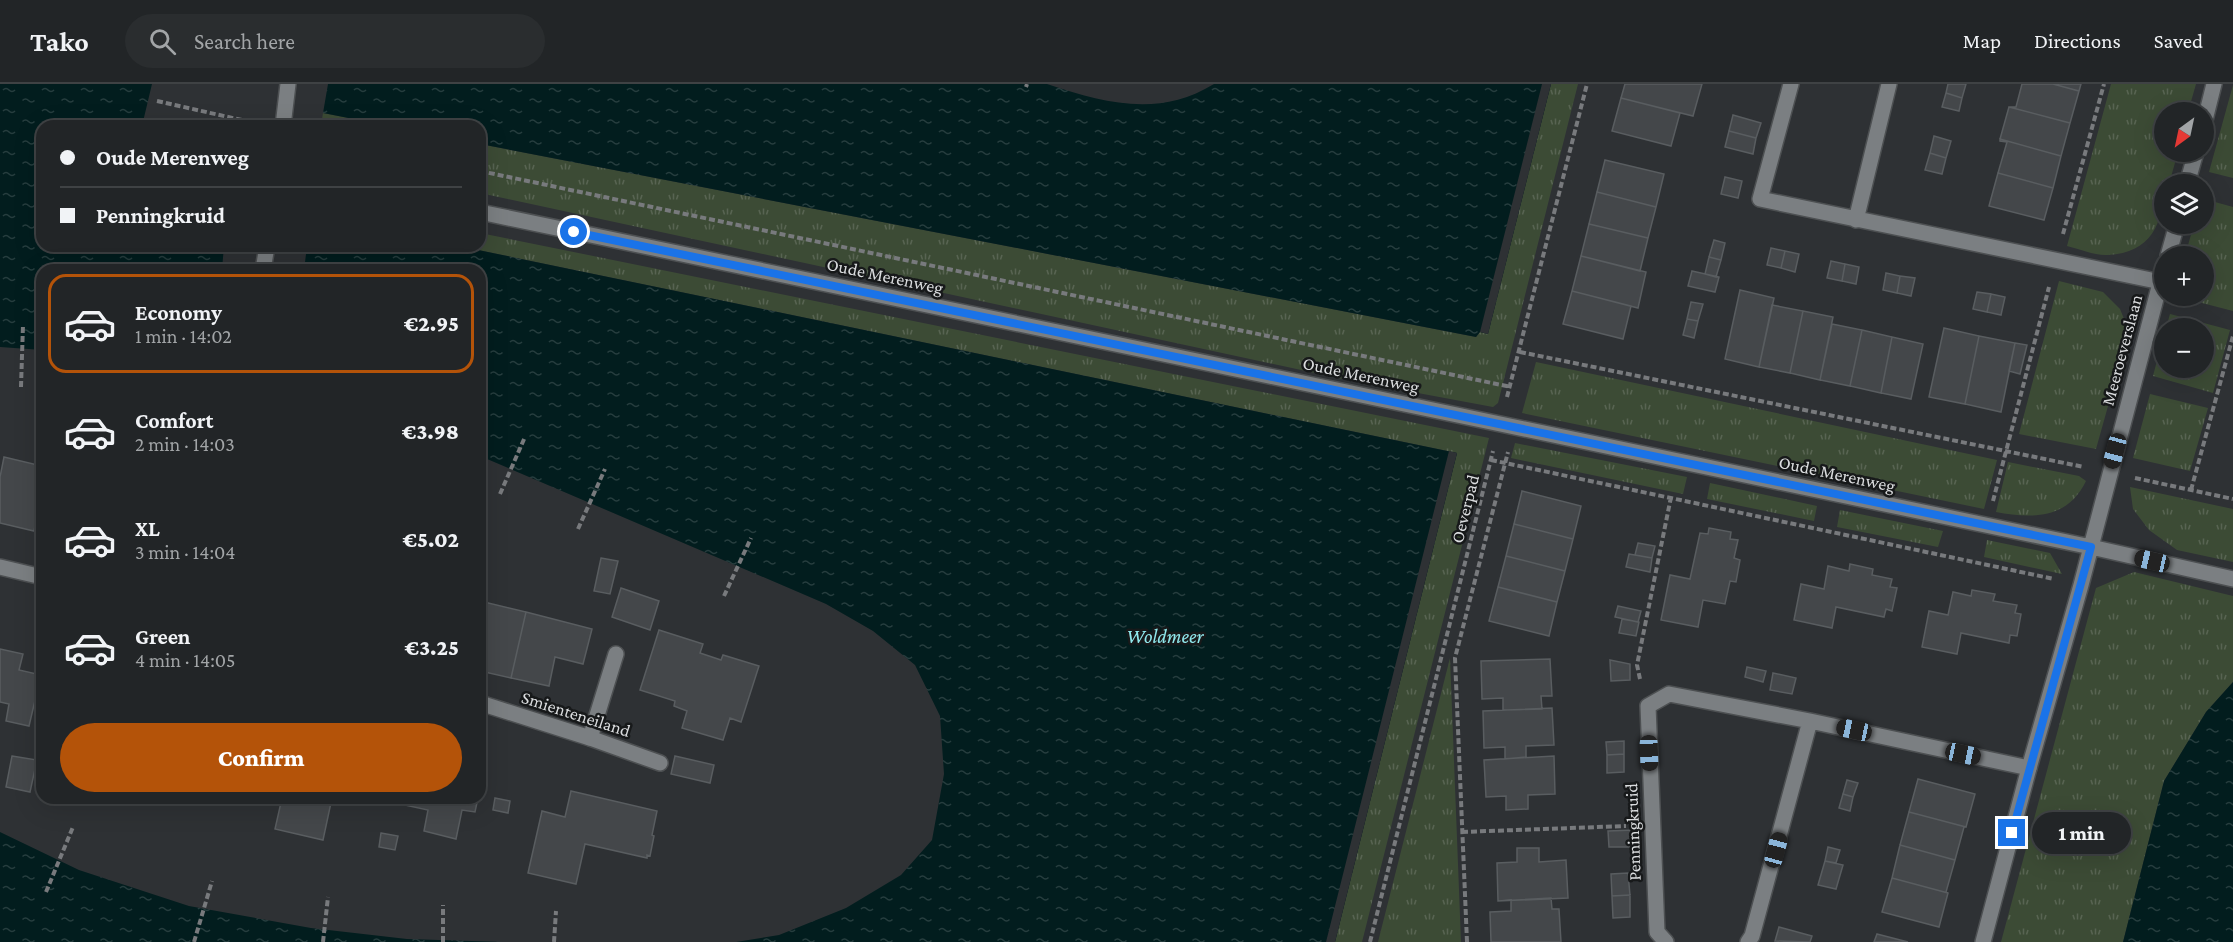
<!DOCTYPE html>
<meta charset="utf-8">
<style>
body{margin:0;font-family:"Crimson Pro",serif;background:#2a2d2f;color:#f1f3f6;height:100vh;display:flex;flex-direction:column;font-size:22px;white-space:nowrap}
*{box-sizing:border-box;margin:0}
p{font-size:20px;color:#a2a5a7}
.icon{flex:none;width:33px;height:33px;fill:none;stroke:currentColor;stroke-width:2;stroke-linecap:round;stroke-linejoin:round}
.map{position:relative;flex:1;overflow:hidden}
.drawer{position:absolute;left:36px;top:180px;width:450px;height:540px;display:flex;flex-direction:column;background:#222527;border-radius:18px;box-shadow:0 6px 24px #0002,0 0 0 2px #3f4244}
.drawer>*{flex:none}
.top-card{position:absolute;left:36px;top:36px;width:450px;height:132px;border-radius:18px;box-shadow:0 6px 24px #0002,0 0 0 2px #3f4244;display:grid;align-content:center;height:132px;padding:0 24px;background:#222527}
.needle{width:39px;rotate:213deg}
.tools{position:absolute;left:2154px;top:18px;display:grid;gap:12px}
.tools a{display:grid;place-items:center;width:60px;height:60px;border-radius:50%;background:#222527;box-shadow:0 6px 24px #0002,0 0 0 2px #3f4244;font-size:30px}
.end{position:absolute;width:27px;height:27px;margin:-14px;border:8px solid #1a73e8;background:#fff;box-shadow:0 0 0 3px #fff}
.from{border-radius:50%}
.bubble{position:absolute;height:42px;border-radius:21px;background:#222527;box-shadow:0 6px 24px #0002,0 0 0 2px #3f4244;font-size:20px;font-weight:800;line-height:42px;text-align:center}
.car{position:absolute;width:18px;height:36px;margin:-18px -9px;border-radius:8px;box-shadow:0 0 4px 2px #0007;background:linear-gradient(#222 24%,#8ab4d8 0 40%,#222 0 76%,#8ab4d8 0 86%,#222 0)}
.top-card b{display:flex;align-items:center;gap:21px;height:57px;font-size:22px}
.top-card b+b{border-top:2px solid #3f4244}
.top-card i{width:15px;height:15px;background:#f1f3f6}
ul{padding:10px 0 0;list-style:none}
li{display:flex;align-items:center;gap:18px;height:99px;margin:0 12px 9px;padding:0 12px;border:3px solid transparent;border-radius:18px}
li div{flex:1}
li b{display:block;font-size:22px}
li em{font-style:normal;font-weight:800}
li.selected{border-color:#b45309}
li>.icon{width:54px;height:54px;stroke-width:1.5}
.action{display:flex;gap:12px;margin-top:auto;padding:12px 24px}
.action a{flex:1;height:69px;border-radius:36px;background:#b45309;color:#fff;font-size:24px;font-weight:800;line-height:69px;text-align:center}
header{display:flex;align-items:center;gap:36px;box-sizing:border-box;height:84px;padding:0 30px;background:#222527;border-bottom:2px solid #3f4244}
header strong{font-size:28px}
nav{display:flex;gap:33px;margin-inline-start:auto;font-size:21px}
.search{width:420px;height:54px;background:#2a2d2f;display:flex;align-items:center;gap:15px;box-sizing:border-box;padding:0 21px;border-radius:33px;color:#a2a5a7;font-size:22px}
.map>svg:first-child{display:block}
.grass{fill:url(#grass-tufts)}
.water{fill:url(#water-ripples)}
.pier{fill:#2e3134}
.building{fill:#44474a;stroke:#595d60;stroke-width:1.5}
.lines{fill:none;stroke-linecap:round;stroke-linejoin:round}
.lane-casing{stroke:#4d5052;stroke-width:18}
.street-casing{stroke:#4d5052;stroke-width:18}
.path{stroke:#787a7d;stroke-width:4;stroke-dasharray:6 3;stroke-linecap:butt}
.lane{stroke:#7b7f82;stroke-width:15}
.street{stroke:#7b7f82;stroke-width:15}
.route{stroke:#1a73e8;stroke-width:8}
.labels{text-anchor:middle;dominant-baseline:central;stroke-width:5;stroke-linejoin:round;paint-order:stroke}
.street-label{font-size:18px;fill:#dadcde;stroke:#17191a}
.water-label{font-size:20px;font-style:italic;fill:#90e9ed;stroke:#17191a}
</style>
<header>
<strong>Tako</strong>
<div class="search"><svg class="icon" aria-label="search" viewBox="0 0 24 24"><circle cx="10" cy="10" r="6"/><path d="M15 15l6 6"/></svg>Search here</div>
<nav><a>Map</a><a>Directions</a><a>Saved</a></nav>
</header>
<div class="map">
<svg width="2233" height="858" viewBox="0 0 2233 858">
<defs>
<pattern id="grass-tufts" width="24" height="20" patternUnits="userSpaceOnUse" patternTransform="scale(1.5)"><rect width="24" height="20" fill="#3c4b35"/><path d="M3 7l-1-3M5 7V3M7 7l1-3M15 17l-1-3M17 17v-4M19 17l1-3" fill="none" stroke="#586452"/></pattern>
<pattern id="water-ripples" width="26" height="14" patternUnits="userSpaceOnUse" patternTransform="scale(1.5)"><rect width="26" height="14" fill="#021d1e"/><path d="M2 4q2-2 4 0t4 0M15 11q2-2 4 0t4 0" fill="none" stroke="#263d3e"/></pattern>
</defs>
<rect width="100%" height="100%" fill="#2e3134"/>
<path class="grass" d="M1551,0H1578L1498,319L1493,323L1343,295L480,109V60L1476,253L1480,248L1488,249Z
M2111,0H2196L2188,28H2164V68H2178L2169,100H2164C2164,139 2151,169 2108,171C2096,172 2079,165 2067,162Z
M2233,1V94L2209,88Z
M323,29L389,42H321Z
M2204,115L2233,123V227L2175,212H2204V172H2185L2194,140H2204Z
M480,149L1489,354L1362,858H1335L1457,369L459,162H480Z
M2059,197L2103,208L2120,225L2129,247L2096,365L2019,350Z
M2170,230L2230,246L2213,309L2153,292L2164,250V284H2204V244H2166Z
M1536,278L1997,376L1984,425L1522,329Z
M2150,310L2208,324L2190,387L2133,374Z
M1515,359L1687,393L1683,410L1511,374Z
M2008,378L2079,392L2086,397C2068,435 2032,435 1996,428Z
M1710,399L1817,422L1814,437L1707,415Z
M2130,403L2233,425V478L2177,466L2149,446L2133,425Z
M1840,426L1943,447L1938,463L1837,443Z
M1987,456L2050,469L2062,490L1984,473Z
M2134,488L2233,512V598L2206,628L2164,697L2123,858H2001L2096,504Z
M1450,574L1461,858H1378Z"/>
<path class="water" d="M0,0H152L142,42H42V162H224L222,186H42V266L0,263Z
M328,0H1047C1105,19 1158,34 1214,0H1551L1488,250L1480,248L1476,253L480,60V42H389L323,29Z
M307,162H459L1457,369L1335,858H736L779,851L846,824L901,791L932,756L944,690L940,632L915,581L873,547L826,520L480,372V186H304Z
M2233,598V858H2123L2164,697L2206,628Z
M0,748L79,786L189,822L311,844L407,855L504,858H0Z"/>
<path class="pier" d="M1542,0H1551L1488,250L1480,248Z
M1449,367L1457,369L1335,858H1326Z"/>
<path class="building" d="M1625,0H1702L1693,32L1621,14Z
M1948,0H1966L1962,14L1946,9Z
M2022,0H2053L2079,7L2070,39L2009,23H2016Z
M2053,0H2081L2079,7Z
M1946,9L1962,14L1959,27L1942,23Z
M1621,14L1680,29L1671,62L1612,47Z
M2009,23L2070,39L2061,72L2000,55Z
M1733,31L1761,39L1756,54L1729,47Z
M1729,47L1756,54L1753,70L1725,63Z
M1934,52L1951,57L1946,74L1930,69Z
M2000,55L2061,72L2053,104L1998,89L2007,58L2000,57Z
M1930,69L1946,74L1942,90L1925,86Z
M1605,76L1664,90L1656,123L1597,108Z
M1998,89L2053,104L2044,136L1989,122Z
M1725,93L1742,97L1738,114L1721,110Z
M1597,108L1656,123L1648,154L1589,140Z
M1589,140L1648,154L1640,187L1581,172Z
M1714,156L1725,159L1721,176L1709,173Z
M1771,164L1785,167L1781,184L1767,181Z
M1785,167L1799,170L1795,188L1781,184Z
M1581,172L1646,188L1638,224L1572,207Z
M1709,173L1721,176L1716,193L1705,190Z
M1831,177L1845,180L1842,197L1827,194Z
M1845,180L1859,183L1856,200L1842,197Z
M1692,187L1719,193L1715,208L1688,202Z
M1886,189L1900,192L1897,209L1883,206Z
M1900,192L1915,194L1911,212L1897,209Z
M1740,206L1774,214L1759,283L1725,275Z
M1572,207L1631,222L1623,255L1563,240Z
M1977,208L1991,210L1987,228L1973,225Z
M1991,210L2005,213L2001,231L1987,228Z
M1691,218L1703,220L1698,237L1687,235Z
M1772,221L1803,227L1790,289L1759,283Z
M1803,227L1833,233L1820,296L1790,289Z
M1687,235L1698,237L1694,254L1683,251Z
M1832,240L1862,246L1850,302L1820,296Z
M1944,244L1979,252L1965,320L1929,313Z
M1862,246L1892,253L1881,309L1850,302Z
M1979,252L2015,259L2001,328L1965,320Z
M1892,253L1923,260L1911,315L1881,309Z
M2015,259L2027,261L2020,290L2009,287Z
M4,373L42,382V429L38,428L34,447L0,439V393Z
M1522,407L1581,422L1573,455L1514,440Z
M1514,440L1573,455L1565,487L1506,472Z
M1709,444L1731,448L1730,455L1738,456L1734,474L1740,476L1736,498L1730,497L1725,520L1703,516L1698,543L1661,536L1670,491L1690,495L1700,449L1708,450Z
M1638,459L1655,462L1652,474L1635,471Z
M1629,470L1652,474L1650,488L1626,483Z
M1506,472L1565,487L1557,518L1498,503Z
M601,474L618,477L610,510L594,507Z
M1850,480L1873,485L1872,491L1892,495L1890,503L1897,504L1892,527L1886,525L1884,533L1836,523L1832,544L1794,536L1801,500L1824,505L1828,482L1849,487Z
M1498,503L1557,518L1549,552L1489,537Z
M621,504L659,517L650,546L612,533Z
M1972,506L1995,510L1993,517L2017,521L2015,529L2021,530L2017,552L2010,551L2009,559L1961,549L1957,570L1922,563L1929,527L1948,531L1953,508L1971,512Z
M480,508L487,509L484,518L526,528L511,594L480,587Z
M1618,522L1641,527L1638,538L1615,533Z
M526,528L592,545L583,580L555,573L549,602L511,594Z
M1622,535L1639,538L1636,552L1619,549Z
M659,546L703,560L700,569L721,576L723,571L759,582L741,638L730,634L723,656L682,644L687,627L674,622L675,617L640,606Z
M0,565L23,570L19,586L41,591L29,642L6,637L9,620L0,618Z
M1550,575L1552,612H1541L1542,625L1503,626V614L1482,615L1481,577Z
M1610,576L1630,580V596L1611,597Z
M1747,583L1766,587L1763,598L1745,593Z
M1773,589L1796,594L1792,610L1770,606Z
M1552,624L1554,661L1526,662V673L1505,675V663L1484,664L1483,627Z
M1624,657V670L1607,671L1606,658Z
M1624,670V688L1607,689V671Z
M12,672L37,676L30,708L6,703Z
M675,672L714,681L710,699L671,690Z
M1554,672L1555,710L1528,711V725L1506,726V712L1486,713L1484,676Z
M1918,695L1975,710L1966,743L1909,728Z
M1847,696L1858,699L1853,713L1843,710Z
M571,707L657,727L652,751L654,752L650,772L647,771V774L585,760L576,800L528,789L542,727L565,733Z
M1843,710L1853,713L1850,727L1839,724Z
M282,714H332L323,756L275,745Z
M401,714H478L475,728L462,726L456,755L424,747L428,726L400,720Z
M495,714L510,717L508,729L493,726Z
M1909,728L1966,743H1964L1955,776L1900,761Z
M1635,746L1636,763H1609L1608,747Z
M381,749L398,752L395,766L379,763Z
M1900,761L1955,776L1946,808L1948,809L1892,794Z
M1828,763L1840,766L1836,779L1825,777Z
M1517,764H1539V778L1566,776L1568,814L1498,817L1497,779L1517,778Z
M1825,777L1843,781L1836,805L1818,801Z
M1628,789L1630,811L1612,812L1611,790Z
M1892,794L1948,809L1939,843L1882,828Z
M1630,811V833L1613,834L1612,812Z
M1551,814L1552,825H1559L1561,858H1491L1490,828L1511,827V816L1498,817Z
M1779,843L1812,852L1810,858L1775,857Z
M1877,850L1908,858H1874Z"/>
<g class="lines">
<g class="lane-casing">
<path id="lane" d="M1791,0L1760,115L2161,198
M1856,136L1889,0
M590,654L616,570
M1666,858L1657,848L1648,622L1669,610L1810,637L2029,684
M1748,858L1752,852L1810,637"/>
</g>
<g class="street-casing">
<path id="street" d="M2204,40L2214,0
M283,42L288,0
M2187,100L2196,68
M480,128L1486,337L2091,463L2233,495
M2168,172L2177,140
M263,186L267,162
M0,483L42,493
M480,619L590,654L660,679
M1983,858L2029,684L2081,501L2164,184"/>
</g>
<path class="path" d="M1026,3L1027,0
M157,17L255,39
M480,87L1511,303
M2063,150L2104,0
M1520,268L2084,383
M21,303L23,241
M1507,313L1587,0
M1491,376L2054,495
M2135,394L2233,415
M2191,406L2233,252
M500,410L525,353
M1993,417L2049,203
M578,445L605,385
M724,512L751,454
M1640,595L1637,581L1671,413
M1462,748L1626,742
M46,808L73,743
M194,858L212,797
M323,858L328,813
M443,858V821
M554,858L556,827
M1370,858L1493,367
M1467,858L1455,574L1508,368"/>
<use href="#lane" class="lane"/>
<use href="#street" class="street"/>
</g>
<g class="lines">
<path class="route" d="M574,148L2091,463L2012,749"/>
</g>
<g class="labels">
<g class="street-label">
<text transform="translate(885 192) rotate(12)">Oude Merenweg</text>
<text transform="translate(2122 266) rotate(-75)">Meeroeverslaan</text>
<text transform="translate(1361 291) rotate(12)">Oude Merenweg</text>
<text transform="translate(1837 390) rotate(12)">Oude Merenweg</text>
<text transform="translate(1465 425) rotate(-76)">Oeverpad</text>
<text transform="translate(576 630) rotate(18)">Smienteneiland</text>
<text transform="translate(1633 748) rotate(-92)">Penningkruid</text>
</g>
<g class="water-label">
<text x="1165" y="552">Woldmeer</text>
</g>
</g>
</svg>
<div class="tools">
<a><svg class="needle" viewBox="-14 -14 28 28"><path d="M0-13l5 13h-10z" fill="#e53935"/><path d="M0 13l5-13h-10z" fill="#a2a5a7"/></svg></a>
<a><svg class="icon" aria-label="layers" viewBox="0 0 24 24"><path d="M12 4l9 5-9 5-9-5zM3 14l9 5 9-5"/></svg></a>
<a>+</a>
<a>−</a>
</div>
<i class="end from" style="left:574px;top:148px"></i>
<i class="end" style="left:2012px;top:749px"></i>
<div class="bubble" style="left:2032px;top:728px;width:99px">1 min</div>
<i class="car" style="left:2115px;top:367px;rotate:195deg"></i>
<i class="car" style="left:2152px;top:477px;rotate:283deg"></i>
<i class="car" style="left:1854px;top:646px;rotate:282deg"></i>
<i class="car" style="left:1649px;top:669px;rotate:178deg"></i>
<i class="car" style="left:1963px;top:670px;rotate:102deg"></i>
<i class="car" style="left:1776px;top:766px;rotate:15deg"></i>
<div class="top-card">
<b><i class="from"></i>Oude Merenweg</b>
<b><i></i>Penningkruid</b>
</div>
<section class="drawer">
<ul>
<li class="selected"><svg class="icon" aria-label="car" viewBox="0 0 24 24"><path d="M5 17H2v-5l4-1 3-4h7l3 4 3 1v5h-3M9 17h6M6 11h13"/><circle cx="7" cy="17" r="2"/><circle cx="17" cy="17" r="2"/></svg><div><b>Economy</b><p>1 min · 14:02</p></div><em>€2.95</em></li>
<li><svg class="icon" aria-label="car" viewBox="0 0 24 24"><path d="M5 17H2v-5l4-1 3-4h7l3 4 3 1v5h-3M9 17h6M6 11h13"/><circle cx="7" cy="17" r="2"/><circle cx="17" cy="17" r="2"/></svg><div><b>Comfort</b><p>2 min · 14:03</p></div><em>€3.98</em></li>
<li><svg class="icon" aria-label="car" viewBox="0 0 24 24"><path d="M5 17H2v-5l4-1 3-4h7l3 4 3 1v5h-3M9 17h6M6 11h13"/><circle cx="7" cy="17" r="2"/><circle cx="17" cy="17" r="2"/></svg><div><b>XL</b><p>3 min · 14:04</p></div><em>€5.02</em></li>
<li><svg class="icon" aria-label="car" viewBox="0 0 24 24"><path d="M5 17H2v-5l4-1 3-4h7l3 4 3 1v5h-3M9 17h6M6 11h13"/><circle cx="7" cy="17" r="2"/><circle cx="17" cy="17" r="2"/></svg><div><b>Green</b><p>4 min · 14:05</p></div><em>€3.25</em></li>
</ul>
<div class="action"><a>Confirm</a></div>
</section>
</div>
